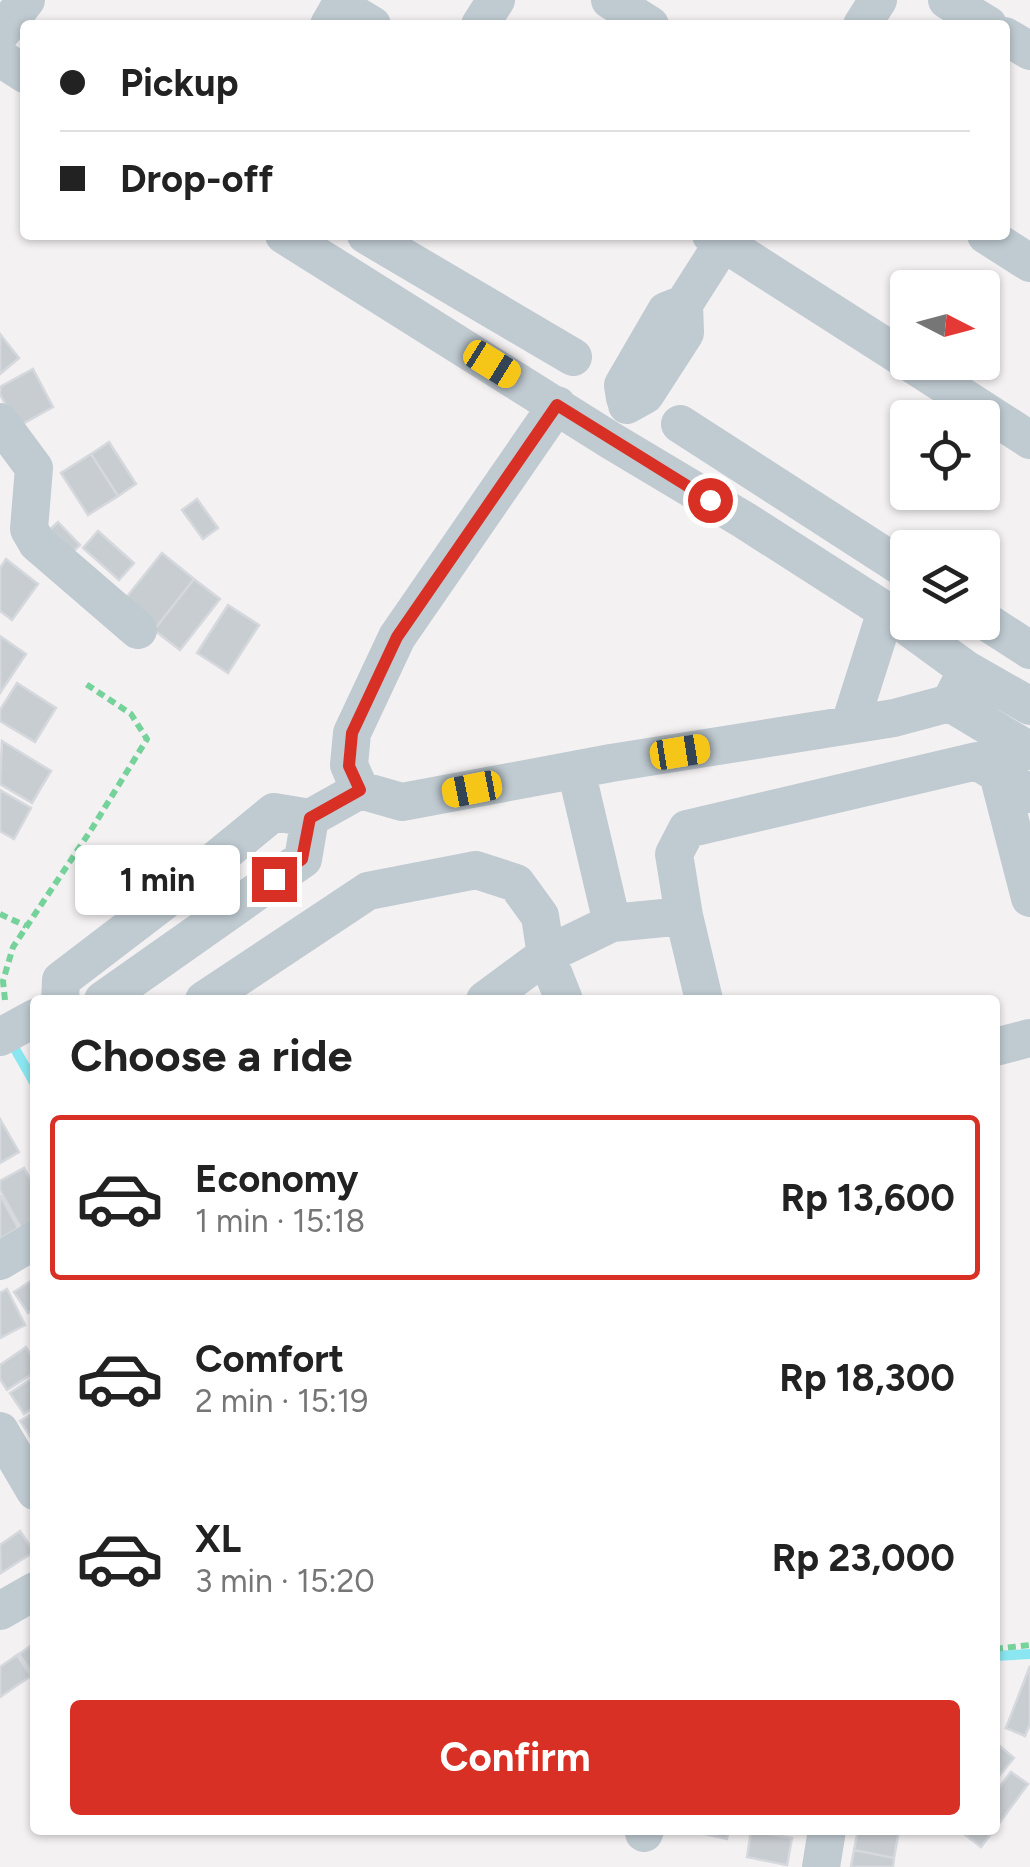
<!DOCTYPE html>
<meta charset="utf-8">
<style>
body{margin:0;font-family:Figtree,sans-serif;background:#f6f6f6;color:#222;height:100vh;display:flex;flex-direction:column;font-size:38px;white-space:nowrap}
*{box-sizing:border-box;margin:0}
p{font-size:32px;color:#767676}
.icon{flex:none;width:55px;height:55px;fill:none;stroke:currentColor;stroke-width:2;stroke-linecap:round;stroke-linejoin:round}
.map{position:relative;flex:1;overflow:hidden}
.sheet{position:absolute;left:30px;top:995px;width:970px;height:840px;display:flex;flex-direction:column;background:#fff;border-radius:10px;box-shadow:0 2px 8px #0004}
.sheet>*{flex:none}
.guide{position:absolute;left:20px;top:20px;width:990px;height:220px;border-radius:10px;box-shadow:0 2px 8px #0004;display:grid;align-content:center;height:220px;padding:0 40px;background:#fff}
.needle{width:65px;rotate:96deg}
.fabs{position:absolute;left:890px;top:270px;display:grid;gap:20px}
.fabs a{display:grid;place-items:center;width:110px;height:110px;border-radius:10px;background:#fff;box-shadow:0 2px 8px #0004;font-size:50px}
.end{position:absolute;width:45px;height:45px;margin:-22px;border:12px solid #d93025;background:#fff;box-shadow:0 0 0 5px #fff}
.from{border-radius:50%}
.bubble{position:absolute;height:70px;border-radius:10px;background:#fff;box-shadow:0 2px 8px #0004;font-size:32px;font-weight:700;line-height:70px;text-align:center}
.car{position:absolute;width:30px;height:60px;margin:-30px -15px;border-radius:12px;box-shadow:0 0 8px 2px #0007;background:linear-gradient(#f5c518 24%,#345 0 40%,#f5c518 0 76%,#345 0 86%,#f5c518 0)}
.guide b{display:flex;align-items:center;gap:35px;height:95px;font-size:38px}
.guide b+b{border-top:2px solid #e0e0e0}
.guide i{width:25px;height:25px;background:#222}
ul{padding:0;list-style:none}
li{display:flex;align-items:center;gap:30px;height:165px;margin:0 20px 15px;padding:0 20px;border:5px solid transparent;border-radius:10px}
li div{flex:1}
li b{display:block;font-size:38px}
li em{font-style:normal;font-weight:700}
li.selected{border-color:#d93025}
li>.icon{width:90px;height:90px;stroke-width:1.5}
h2{padding:0 40px;font-size:45px;line-height:120px}
.button{display:flex;gap:20px;margin-top:auto;padding:20px 40px}
.button a{flex:1;height:115px;border-radius:10px;background:#d93025;color:#fff;font-size:40px;font-weight:700;line-height:115px;text-align:center}
.map>svg:first-child{display:block}
.lines{fill:none;stroke-linecap:round;stroke-linejoin:round}
.stream{stroke:#8ae7f1;stroke-width:10}
.building{fill:#c8cdd1;stroke:#d5d8dd;stroke-width:2.5}
.path{stroke:#75d29a;stroke-width:6;stroke-dasharray:8 5;stroke-linecap:butt}
.street{stroke:#bfcad1;stroke-width:38}
.route{stroke:#d93025;stroke-width:12}
</style>
<div class="map">
<svg width="1030" height="1867" viewBox="0 0 1030 1867">
<rect width="100%" height="100%" fill="#f4f1f2"/>
<g class="lines">
<path class="stream" d="M10,1040L35,1084
M995,1656L1030,1654"/>
</g>
<path class="building" d="M0,334L19,358L0,374Z
M33,369L53,407L17,427L0,394V387Z
M109,442L136,484L118,496L91,454Z
M91,454L118,496L88,515L61,473Z
M197,499L218,528L203,539L182,510Z
M58,522L80,545L67,558L45,534Z
M98,531L134,563L119,580L83,548Z
M162,553L194,579L154,630L121,604Z
M6,559L38,584L12,620L0,611V568Z
M194,579L220,599L180,650L154,630Z
M228,605L259,625L228,673L197,653Z
M0,636L26,654L0,693Z
M17,683L56,708L35,742L0,721V710Z
M2,741L51,771L32,803L0,784Z
M0,790L31,808L14,839L0,831Z
M0,1119L19,1152L0,1163Z
M24,1168L35,1187V1220L21,1228L0,1190V1181Z
M0,1195L18,1228L0,1239Z
M35,1278V1308L28,1313L14,1292Z
M7,1289L25,1325L0,1338V1293Z
M26,1347L35,1361V1372L7,1390L0,1379V1365Z
M35,1376V1406L24,1414L10,1393Z
M35,1412V1441L34,1442L20,1421Z
M20,1531L34,1552L1,1573L0,1545Z
M35,1643V1672L33,1674L19,1654Z
M17,1655L31,1676L0,1697V1667Z
M1030,1666V1724L1025,1736L1006,1728Z
M995,1742L1014,1758L995,1781Z
M1011,1772L1028,1784L995,1829V1793Z
M687,1830H729L727,1839Z
M858,1830H899L894,1858L854,1850Z
M967,1830H994L981,1847L964,1834Z
M751,1831L792,1838L787,1865L747,1857Z
M854,1850L894,1858L893,1867H851Z"/>
<g class="lines">
<path class="path" d="M0,914L26,926
M5,1000L3,981L13,947L91,830L147,739L131,714L83,682
M995,1649L1030,1645"/>
<path class="street" d="M610,0L650,25
M947,0L988,25
M329,25L340,6L372,25
M480,25L496,0
M862,25L878,0
M0,34L26,0
M1005,36L1030,51
M0,58L25,74
M284,235L610,440L744,520L886,611L967,670L1030,706
M366,235L573,357
M711,235L908,361
M986,235L1030,263
M909,362L1030,440
M625,398L623,385L666,311L684,304
M627,405L645,395L685,333L684,304L728,235
M0,422L34,468L29,529L37,543L138,630
M680,424L908,571
M982,619L1030,650
M950,703L1030,751
M850,724L886,611
M576,770L612,923
M998,774L1030,898
M360,790L349,765L352,733L397,637L557,405
M684,916L674,854L687,829L977,761L1030,794
M60,1000L61,980L175,893L274,812L310,818L360,790L402,802L611,763L894,718L950,703L967,670
M103,1000L303,859L310,818
M204,1000L368,891L476,870L516,883L540,916L546,955L564,1000
M485,1000L546,955L612,923L684,916L704,1000
M0,1037L35,1018
M995,1047L1030,1038
M0,1261L35,1240
M0,1431L35,1491
M0,1611L35,1591
M644,1833L645,1830
M821,1867L827,1830"/>
</g>
<g class="lines">
<path class="route" d="M274,879L302,859L310,818L360,790L349,766L352,733L397,637L557,405L710,500"/>
</g>
</svg>
<div class="fabs">
<a><svg class="needle" viewBox="-14 -14 28 28"><path d="M0-13l5 13h-10z" fill="#e53935"/><path d="M0 13l5-13h-10z" fill="#767676"/></svg></a>
<a><svg class="icon" aria-label="locate" viewBox="0 0 24 24"><circle cx="12" cy="12" r="6"/><path d="M12 2v4M12 18v4M2 12h4M18 12h4"/></svg></a>
<a><svg class="icon" aria-label="layers" viewBox="0 0 24 24"><path d="M12 4l9 5-9 5-9-5zM3 14l9 5 9-5"/></svg></a>
</div>
<i class="end from" style="left:710px;top:500px"></i>
<i class="end" style="left:274px;top:879px"></i>
<div class="bubble" style="left:75px;top:845px;width:165px">1 min</div>
<i class="car" style="left:492px;top:364px;rotate:122deg"></i>
<i class="car" style="left:680px;top:752px;rotate:81deg"></i>
<i class="car" style="left:472px;top:789px;rotate:259deg"></i>
<div class="guide">
<b><i class="from"></i>Pickup</b>
<b><i></i>Drop-off</b>
</div>
<section class="sheet">
<h2>Choose a ride</h2>
<ul>
<li class="selected"><svg class="icon" aria-label="car" viewBox="0 0 24 24"><path d="M5 17H2v-5l4-1 3-4h7l3 4 3 1v5h-3M9 17h6M6 11h13"/><circle cx="7" cy="17" r="2"/><circle cx="17" cy="17" r="2"/></svg><div><b>Economy</b><p>1 min · 15:18</p></div><em>Rp 13,600</em></li>
<li><svg class="icon" aria-label="car" viewBox="0 0 24 24"><path d="M5 17H2v-5l4-1 3-4h7l3 4 3 1v5h-3M9 17h6M6 11h13"/><circle cx="7" cy="17" r="2"/><circle cx="17" cy="17" r="2"/></svg><div><b>Comfort</b><p>2 min · 15:19</p></div><em>Rp 18,300</em></li>
<li><svg class="icon" aria-label="car" viewBox="0 0 24 24"><path d="M5 17H2v-5l4-1 3-4h7l3 4 3 1v5h-3M9 17h6M6 11h13"/><circle cx="7" cy="17" r="2"/><circle cx="17" cy="17" r="2"/></svg><div><b>XL</b><p>3 min · 15:20</p></div><em>Rp 23,000</em></li>
</ul>
<div class="button"><a>Confirm</a></div>
</section>
</div>
